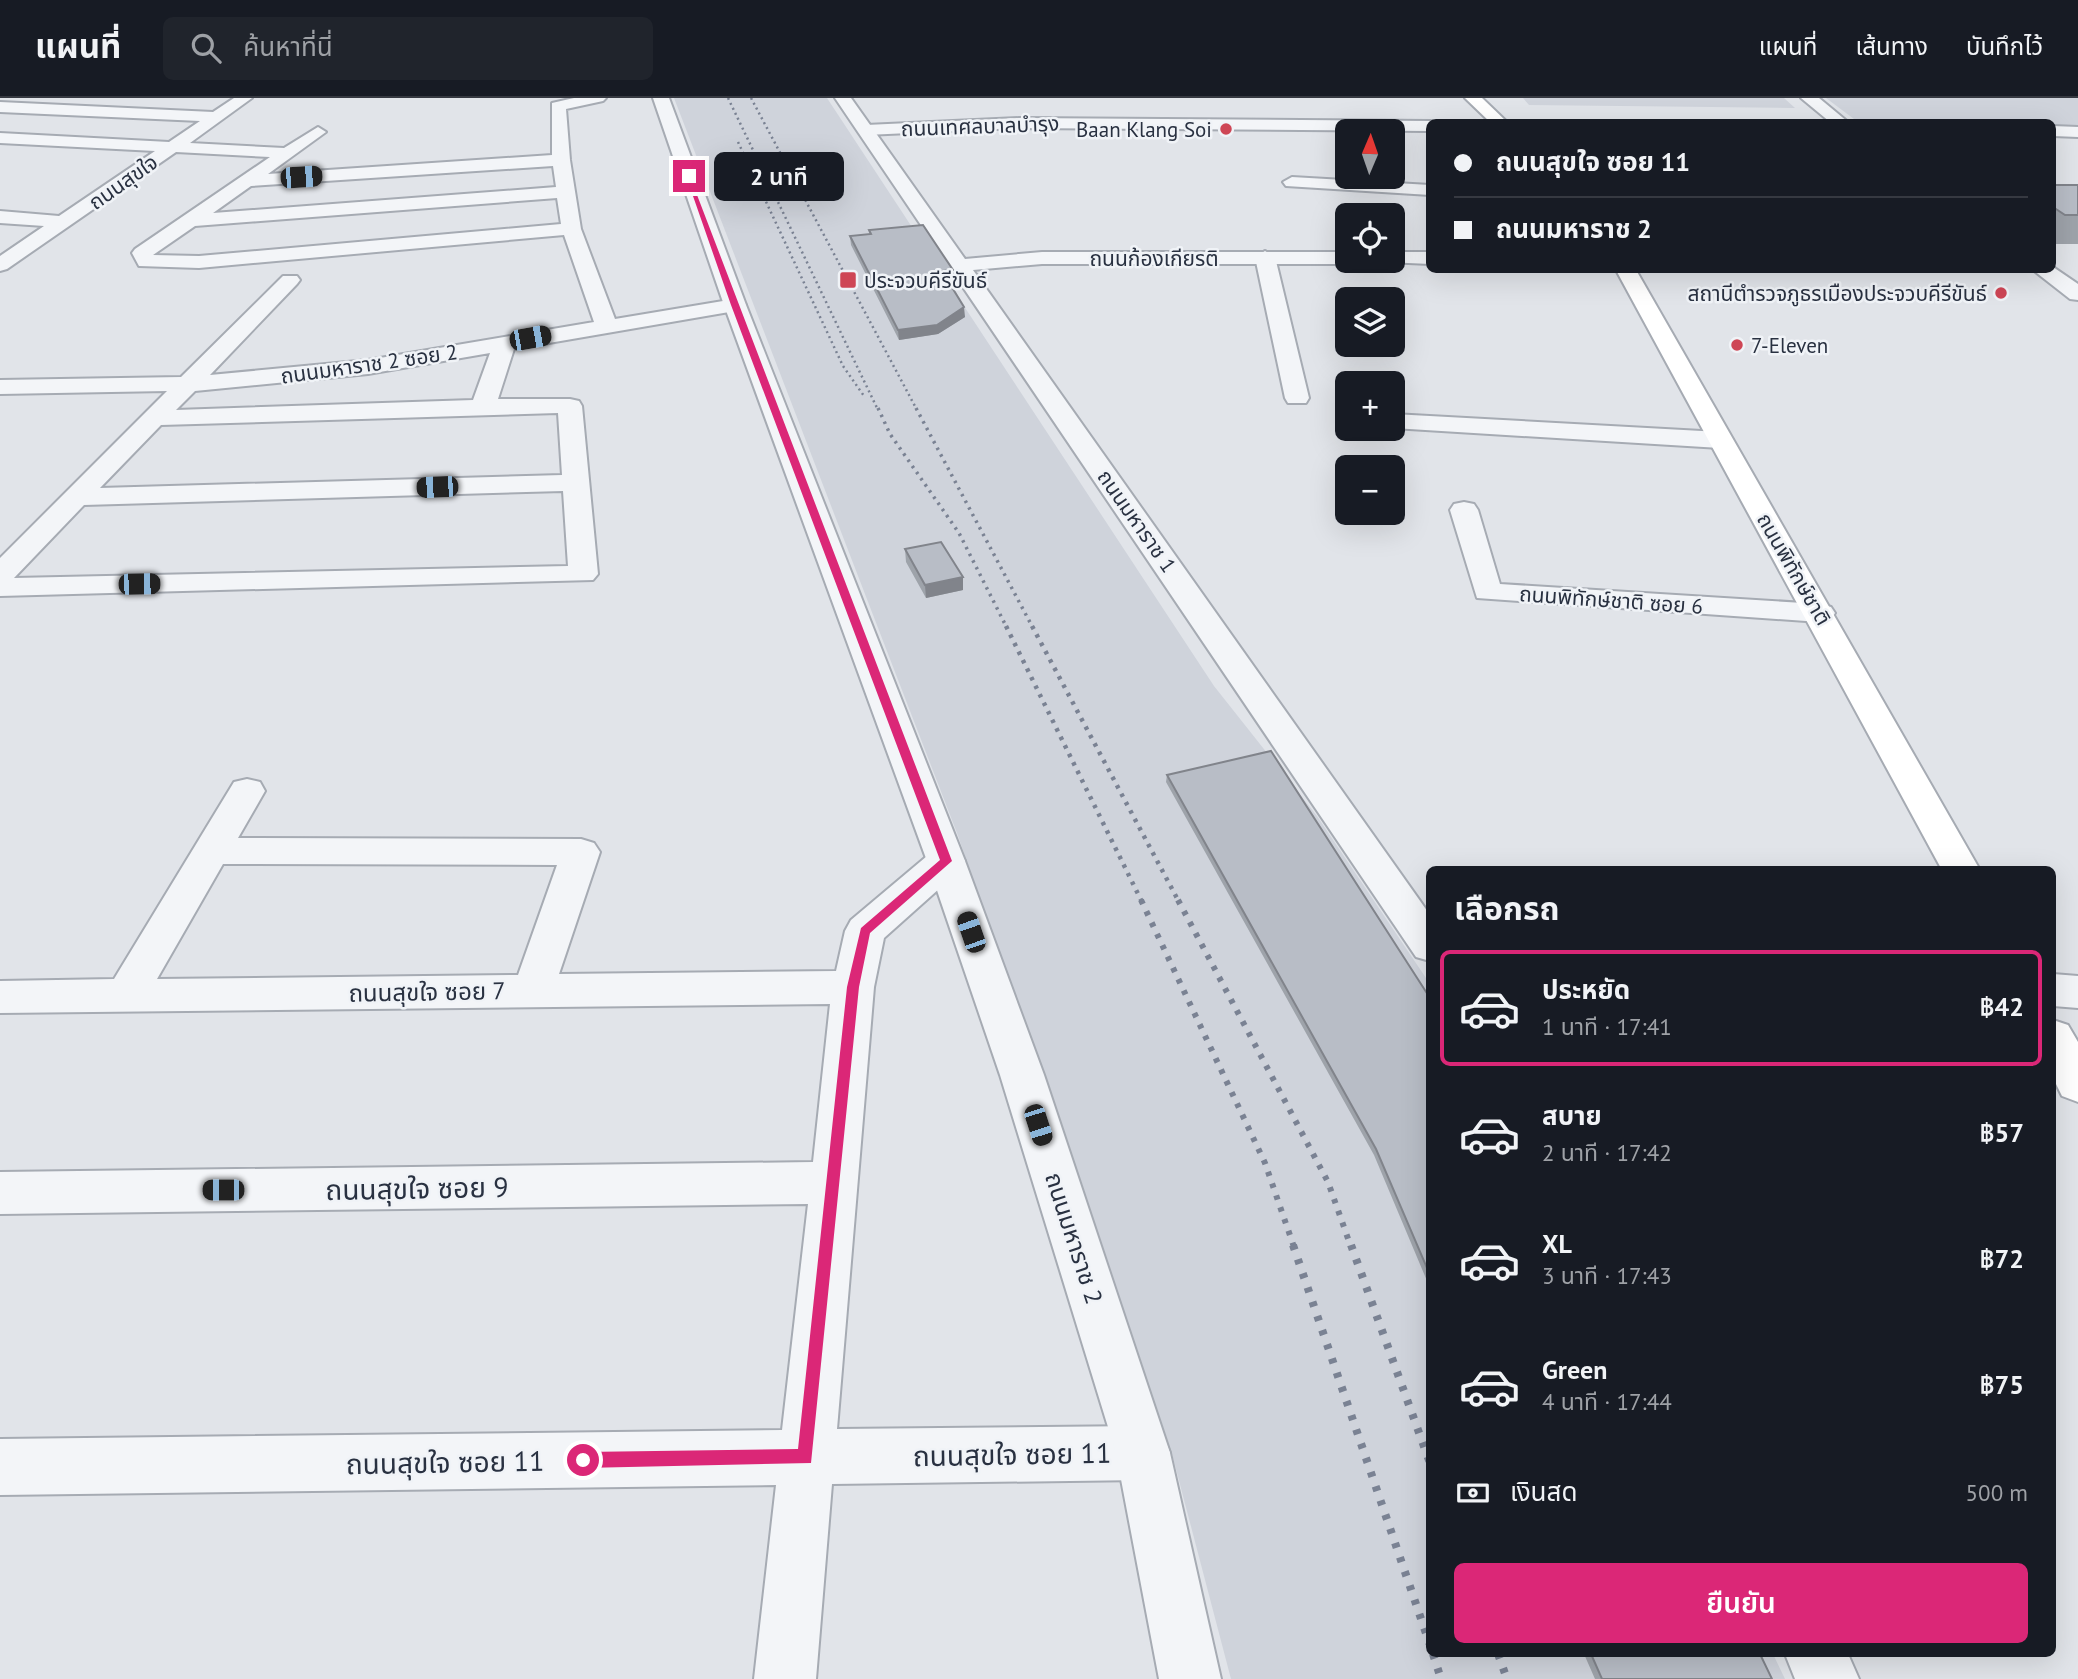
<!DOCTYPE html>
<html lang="th">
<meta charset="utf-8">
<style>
body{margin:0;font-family:"PT Sans","Noto Sans Thai",sans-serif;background:#20242c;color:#f1f3f6;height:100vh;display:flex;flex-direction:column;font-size:26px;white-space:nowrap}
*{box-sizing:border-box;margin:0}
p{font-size:23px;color:#9ea1a6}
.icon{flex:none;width:38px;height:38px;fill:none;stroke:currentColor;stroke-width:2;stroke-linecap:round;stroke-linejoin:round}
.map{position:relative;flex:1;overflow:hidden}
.panel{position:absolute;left:1426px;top:768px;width:630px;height:791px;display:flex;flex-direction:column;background:#171b24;border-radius:10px;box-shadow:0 7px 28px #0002}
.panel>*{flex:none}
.hud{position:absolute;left:1426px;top:21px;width:630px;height:154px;border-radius:10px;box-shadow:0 7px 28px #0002;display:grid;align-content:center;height:154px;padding:0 28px;background:#171b24}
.needle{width:46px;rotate:2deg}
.fabs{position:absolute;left:1335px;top:21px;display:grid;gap:14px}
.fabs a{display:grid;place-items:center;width:70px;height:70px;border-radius:10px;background:#171b24;box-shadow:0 7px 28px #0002;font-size:35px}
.end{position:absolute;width:32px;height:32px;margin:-16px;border:9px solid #db2777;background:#fff;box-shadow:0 0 0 4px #fff}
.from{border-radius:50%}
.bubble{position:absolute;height:49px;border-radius:10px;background:#171b24;box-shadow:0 7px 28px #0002;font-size:23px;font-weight:600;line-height:49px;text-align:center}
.car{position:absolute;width:21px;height:42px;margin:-21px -10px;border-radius:9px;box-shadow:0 0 5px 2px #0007;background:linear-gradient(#222 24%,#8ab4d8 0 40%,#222 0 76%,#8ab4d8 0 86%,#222 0)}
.hud b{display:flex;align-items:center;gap:24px;height:66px;font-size:26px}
.hud b+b{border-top:2px solid #363941}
.hud i{width:18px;height:18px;background:#f1f3f6}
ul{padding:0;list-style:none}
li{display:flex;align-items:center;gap:21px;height:116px;margin:0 14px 10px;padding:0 14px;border:4px solid transparent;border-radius:10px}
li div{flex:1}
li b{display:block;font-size:26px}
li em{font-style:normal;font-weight:600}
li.selected{border-color:#db2777}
li>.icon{width:63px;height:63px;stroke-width:1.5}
h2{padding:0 28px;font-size:32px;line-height:84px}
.pay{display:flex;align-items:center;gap:18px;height:77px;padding:0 28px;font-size:26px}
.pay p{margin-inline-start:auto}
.primary-button{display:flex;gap:14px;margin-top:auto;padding:14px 28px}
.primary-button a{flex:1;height:80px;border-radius:10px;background:#db2777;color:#fff;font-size:28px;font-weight:600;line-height:80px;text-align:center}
header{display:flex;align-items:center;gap:42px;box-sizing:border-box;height:98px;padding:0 35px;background:#171b24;border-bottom:2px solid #363941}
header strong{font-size:33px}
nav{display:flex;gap:38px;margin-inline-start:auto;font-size:24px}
.search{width:490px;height:63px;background:#20242c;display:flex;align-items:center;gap:18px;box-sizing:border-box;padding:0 24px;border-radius:10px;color:#9ea1a6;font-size:26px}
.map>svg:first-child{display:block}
.built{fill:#cfd3db}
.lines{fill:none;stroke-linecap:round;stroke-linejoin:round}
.minor-casing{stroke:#a6abb3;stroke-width:4}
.tertiary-casing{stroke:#a6abb3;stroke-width:4}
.secondary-casing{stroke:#a6abb3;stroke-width:4}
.minor{fill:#f3f5f8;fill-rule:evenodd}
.tertiary{fill:#f3f5f8;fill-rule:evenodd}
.secondary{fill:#fff;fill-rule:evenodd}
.rail-far4{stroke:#7a8293;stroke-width:2.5;stroke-dasharray:2 3.5;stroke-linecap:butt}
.rail-far3{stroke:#7a8293;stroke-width:3.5;stroke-dasharray:2.5 5;stroke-linecap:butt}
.rail-far2{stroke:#7a8293;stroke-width:4.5;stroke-dasharray:3.5 6;stroke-linecap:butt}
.rail-far1{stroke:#7a8293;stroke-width:6;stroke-dasharray:4.5 8;stroke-linecap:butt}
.rail{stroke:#7a8293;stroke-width:8;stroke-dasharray:5 10;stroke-linecap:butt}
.wall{fill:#9ea3aa}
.shaded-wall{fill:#81848b}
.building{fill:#b8bdc6;stroke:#81848b;stroke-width:2}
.route{fill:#db2777}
.poi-dot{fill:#ce4655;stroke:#f0f3f7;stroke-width:2.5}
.labels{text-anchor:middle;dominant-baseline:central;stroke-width:5;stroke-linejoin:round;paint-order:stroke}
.far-street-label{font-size:21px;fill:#293141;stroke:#f0f3f7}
.far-poi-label{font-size:21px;fill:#293141;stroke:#f0f3f7;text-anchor:end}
.street-label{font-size:24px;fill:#293141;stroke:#f0f3f7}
.near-street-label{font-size:28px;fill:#293141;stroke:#f0f3f7}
</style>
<header>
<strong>แผนที่</strong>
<div class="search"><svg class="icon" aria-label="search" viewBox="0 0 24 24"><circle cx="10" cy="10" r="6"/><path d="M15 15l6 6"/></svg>ค้นหาที่นี่</div>
<nav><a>แผนที่</a><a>เส้นทาง</a><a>บันทึกไว้</a></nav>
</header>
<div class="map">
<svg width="2078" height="1581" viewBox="0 0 2078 1581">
<rect width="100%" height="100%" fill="#e1e4e9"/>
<path class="built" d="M674,0H827L1214,588L1317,718L1430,886V1556H1773L1785,1581H1231L1172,1356L957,735Z
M1523,0H1784L1795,10L1529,7Z
M1826,0H2078V30L2053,29V24H1858Z"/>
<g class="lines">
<g class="minor-casing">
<path id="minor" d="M234,0H252L190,45L284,50L318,29L326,34L268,76L552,57V5L574,0H606L603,3L566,11L570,62L581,131L615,221L735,201L746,207L735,213L514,251L498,301H570L579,303L582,308L598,476L593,482L0,498V460L167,293L0,296V282L181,279L283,178H297L300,182L297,186L210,277L368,262L594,224L564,137L199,170L139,168L132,155L135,151L270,59L176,54L7,171L0,173V158L44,128L0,125V113L59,118L155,53L0,45V35L169,44L200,23L0,14V4L213,14ZM553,68L556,89L213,115L251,88ZM557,100L561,126L199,158L153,157L195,128ZM490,255L473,302L176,312L195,293L368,276ZM558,315L562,377L100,390L161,327ZM563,393L568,468L14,480L84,407Z
M1019,20L1430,23L1436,24H1430V33L1019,30L866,37L858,32L866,27Z
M2053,28L2078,29V39L2053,38Z
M1292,79L1430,87V97L1286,88L1283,84Z
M1265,153L1275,159L1309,300L1306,305H1288L1285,300L1255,159Z
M1393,316L1720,334L1729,337L1733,342L1729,347L1720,350L1393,330Z
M1464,404L1474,406L1478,412L1500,486L1820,506L1831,509L1835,515L1831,521L1820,524L1477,500L1450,412L1454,406Z
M247,681L260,684L265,693L238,740L581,741L594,745L600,754L559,876L836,873L845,833L851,822L933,753L946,749L959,753L965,763L959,773L884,840L874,889L837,1331L1143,1328L1162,1336L1170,1355L1162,1374L1143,1382L832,1386L816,1581H754L776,1387L0,1397V1341L782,1332L808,1106L0,1116V1074L813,1064L830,906L0,915V883L114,881L234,684ZM223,766L557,767L518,877L157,881Z
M2053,876L2078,878V910L2053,908Z"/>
</g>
<g class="tertiary-casing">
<path id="tertiary" d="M653,0H669L746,207L965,763L1044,977L1170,1355L1221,1581H1159L1116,1355L1000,977L927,763L724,207Z
M835,0H851L965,161L1042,154H1348V163H1356L1348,166H1042L973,172L1430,817V863L1416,859Z
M1801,0H1819L1848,24H1830Z
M1393,154H1430V166L1386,164L1393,163Z
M2053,169L2078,186V202L2070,201L2033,172Z
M1785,1556H1848L1859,1581H1795Z"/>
</g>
<g class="secondary-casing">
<path id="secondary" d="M1465,0H1482L1507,24H1490Z
M1616,172H1636L1980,772H1942Z
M2053,922L2068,927L2078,944V1004L2062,998L2053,980Z"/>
</g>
<use href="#minor" class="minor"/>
<use href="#tertiary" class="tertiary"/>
<use href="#secondary" class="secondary"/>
<path class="rail-far4" d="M728,0L878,312
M751,0L917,312
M738,44L843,268L864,298"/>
<path class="rail-far3" d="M878,310L890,336L959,435L1007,530
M916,310L1033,530"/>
<path class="rail-far2" d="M1006,528L1142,804
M1032,528L1179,804"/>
<path class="rail-far1" d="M1141,802L1265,1065L1294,1149
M1178,802L1328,1084L1351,1149"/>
<path class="rail" d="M1293,1147L1430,1547
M1351,1147L1430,1365
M1433,1556L1441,1581
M1498,1556L1507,1581"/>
</g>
<path class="wall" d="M2053,87H2078V146H2053Z
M869,132L954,181L947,182L965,219L938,236L899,242L851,147L850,138L870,136Z
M905,451L963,479V492L926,500L906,464Z
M1167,677L1430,900V1190L1374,1057L1166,684Z
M1584,1556H1760L1772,1581H1595Z"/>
<path class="shaded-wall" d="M953,172L954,181L943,183L942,173Z
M964,209L965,219L938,236L899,242L898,232Z
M963,479V492L926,500L925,487Z"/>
<path class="building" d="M2053,87H2078V117H2065L2053,109Z
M923,127L953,172L942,173L964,209L937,227L898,232L850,138L871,136L869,132Z
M941,444L963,479L925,487L905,451Z
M1271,653L1430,900V1177L1376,1051L1167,677Z
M1591,1556H1760L1772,1581H1602Z"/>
<path class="route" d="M689,76L952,763L870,835L859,889L811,1365L583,1370L575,1362L583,1354L798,1351L847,889L861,830L940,762L731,207L686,78Z"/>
<g class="poi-dot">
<circle cx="1226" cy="31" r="7"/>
<rect x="839" y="173" width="18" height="18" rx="3.5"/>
<circle cx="2001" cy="195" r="7"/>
<circle cx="1737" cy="247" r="7"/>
</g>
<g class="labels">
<g class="far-street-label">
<text transform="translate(980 28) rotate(-2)">ถนนเทศลบาลบำรุง</text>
<text transform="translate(123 84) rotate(-35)">ถนนสุขใจ</text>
<text x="1154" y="160">ถนนก้องเกียรติ</text>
<text transform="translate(369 266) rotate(-8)">ถนนมหาราช 2 ซอย 2</text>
<text transform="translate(1137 423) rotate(55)">ถนนมหาราช 1</text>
<text transform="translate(1794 471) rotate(60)">ถนนพิทักษ์ชาติ</text>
<text transform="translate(1611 502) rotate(4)">ถนนพิทักษ์ชาติ ซอย 6</text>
</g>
<g class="far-poi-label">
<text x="1212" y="31">Baan Klang Soi</text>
<text x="864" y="182" text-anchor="start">ประจวบคีรีขันธ์</text>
<text x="1987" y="195">สถานีตำรวจภูธรเมืองประจวบคีรีขันธ์</text>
<text x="1751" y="247" text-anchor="start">7-Eleven</text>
</g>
<g class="street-label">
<text transform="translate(427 894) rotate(-1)">ถนนสุขใจ ซอย 7</text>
<text transform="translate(1074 1140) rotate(72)">ถนนมหาราช 2</text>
</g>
<g class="near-street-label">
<text transform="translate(417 1090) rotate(-1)">ถนนสุขใจ ซอย 9</text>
<text transform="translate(1012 1356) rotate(-1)">ถนนสุขใจ ซอย 11</text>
<text transform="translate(445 1364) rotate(-1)">ถนนสุขใจ ซอย 11</text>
</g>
</g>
</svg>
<div class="fabs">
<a><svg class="needle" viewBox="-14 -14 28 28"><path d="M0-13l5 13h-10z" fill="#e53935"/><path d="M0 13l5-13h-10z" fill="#9ea1a6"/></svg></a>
<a><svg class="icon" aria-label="locate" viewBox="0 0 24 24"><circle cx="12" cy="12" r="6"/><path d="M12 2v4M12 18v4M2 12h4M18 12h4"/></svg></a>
<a><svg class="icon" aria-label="layers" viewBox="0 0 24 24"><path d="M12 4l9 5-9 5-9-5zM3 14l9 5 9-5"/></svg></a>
<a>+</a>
<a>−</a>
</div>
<i class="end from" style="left:583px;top:1362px"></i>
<i class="end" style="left:689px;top:78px"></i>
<div class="bubble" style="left:714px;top:54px;width:130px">2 นาที</div>
<i class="car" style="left:301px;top:79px;rotate:86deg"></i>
<i class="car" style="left:530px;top:240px;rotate:80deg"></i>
<i class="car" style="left:437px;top:389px;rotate:268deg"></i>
<i class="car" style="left:139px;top:486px;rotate:89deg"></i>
<i class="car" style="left:971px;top:834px;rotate:341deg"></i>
<i class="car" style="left:1038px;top:1027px;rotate:162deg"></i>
<i class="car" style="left:223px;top:1092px;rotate:270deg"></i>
<div class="hud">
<b><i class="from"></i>ถนนสุขใจ ซอย 11</b>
<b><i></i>ถนนมหาราช 2</b>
</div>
<section class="panel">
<h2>เลือกรถ</h2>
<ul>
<li class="selected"><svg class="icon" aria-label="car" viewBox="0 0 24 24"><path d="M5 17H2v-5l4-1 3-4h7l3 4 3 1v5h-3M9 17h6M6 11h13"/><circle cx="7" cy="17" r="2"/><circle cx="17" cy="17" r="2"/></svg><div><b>ประหยัด</b><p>1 นาที · 17:41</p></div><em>฿42</em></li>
<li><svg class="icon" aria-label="car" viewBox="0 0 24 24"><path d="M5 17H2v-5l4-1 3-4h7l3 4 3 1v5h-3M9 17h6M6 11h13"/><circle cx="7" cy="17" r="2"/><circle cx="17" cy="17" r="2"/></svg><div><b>สบาย</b><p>2 นาที · 17:42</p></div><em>฿57</em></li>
<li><svg class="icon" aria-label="car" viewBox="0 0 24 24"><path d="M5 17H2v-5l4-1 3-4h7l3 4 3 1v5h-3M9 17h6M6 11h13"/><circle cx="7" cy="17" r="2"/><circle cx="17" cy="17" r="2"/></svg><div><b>XL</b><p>3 นาที · 17:43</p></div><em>฿72</em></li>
<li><svg class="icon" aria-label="car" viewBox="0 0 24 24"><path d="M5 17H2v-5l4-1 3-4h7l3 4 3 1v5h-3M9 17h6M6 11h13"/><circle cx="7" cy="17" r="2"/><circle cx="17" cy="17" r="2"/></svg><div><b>Green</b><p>4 นาที · 17:44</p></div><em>฿75</em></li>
</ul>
<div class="pay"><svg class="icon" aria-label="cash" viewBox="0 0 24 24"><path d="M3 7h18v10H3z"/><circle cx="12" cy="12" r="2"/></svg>เงินสด<p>500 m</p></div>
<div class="primary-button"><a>ยืนยัน</a></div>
</section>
</div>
